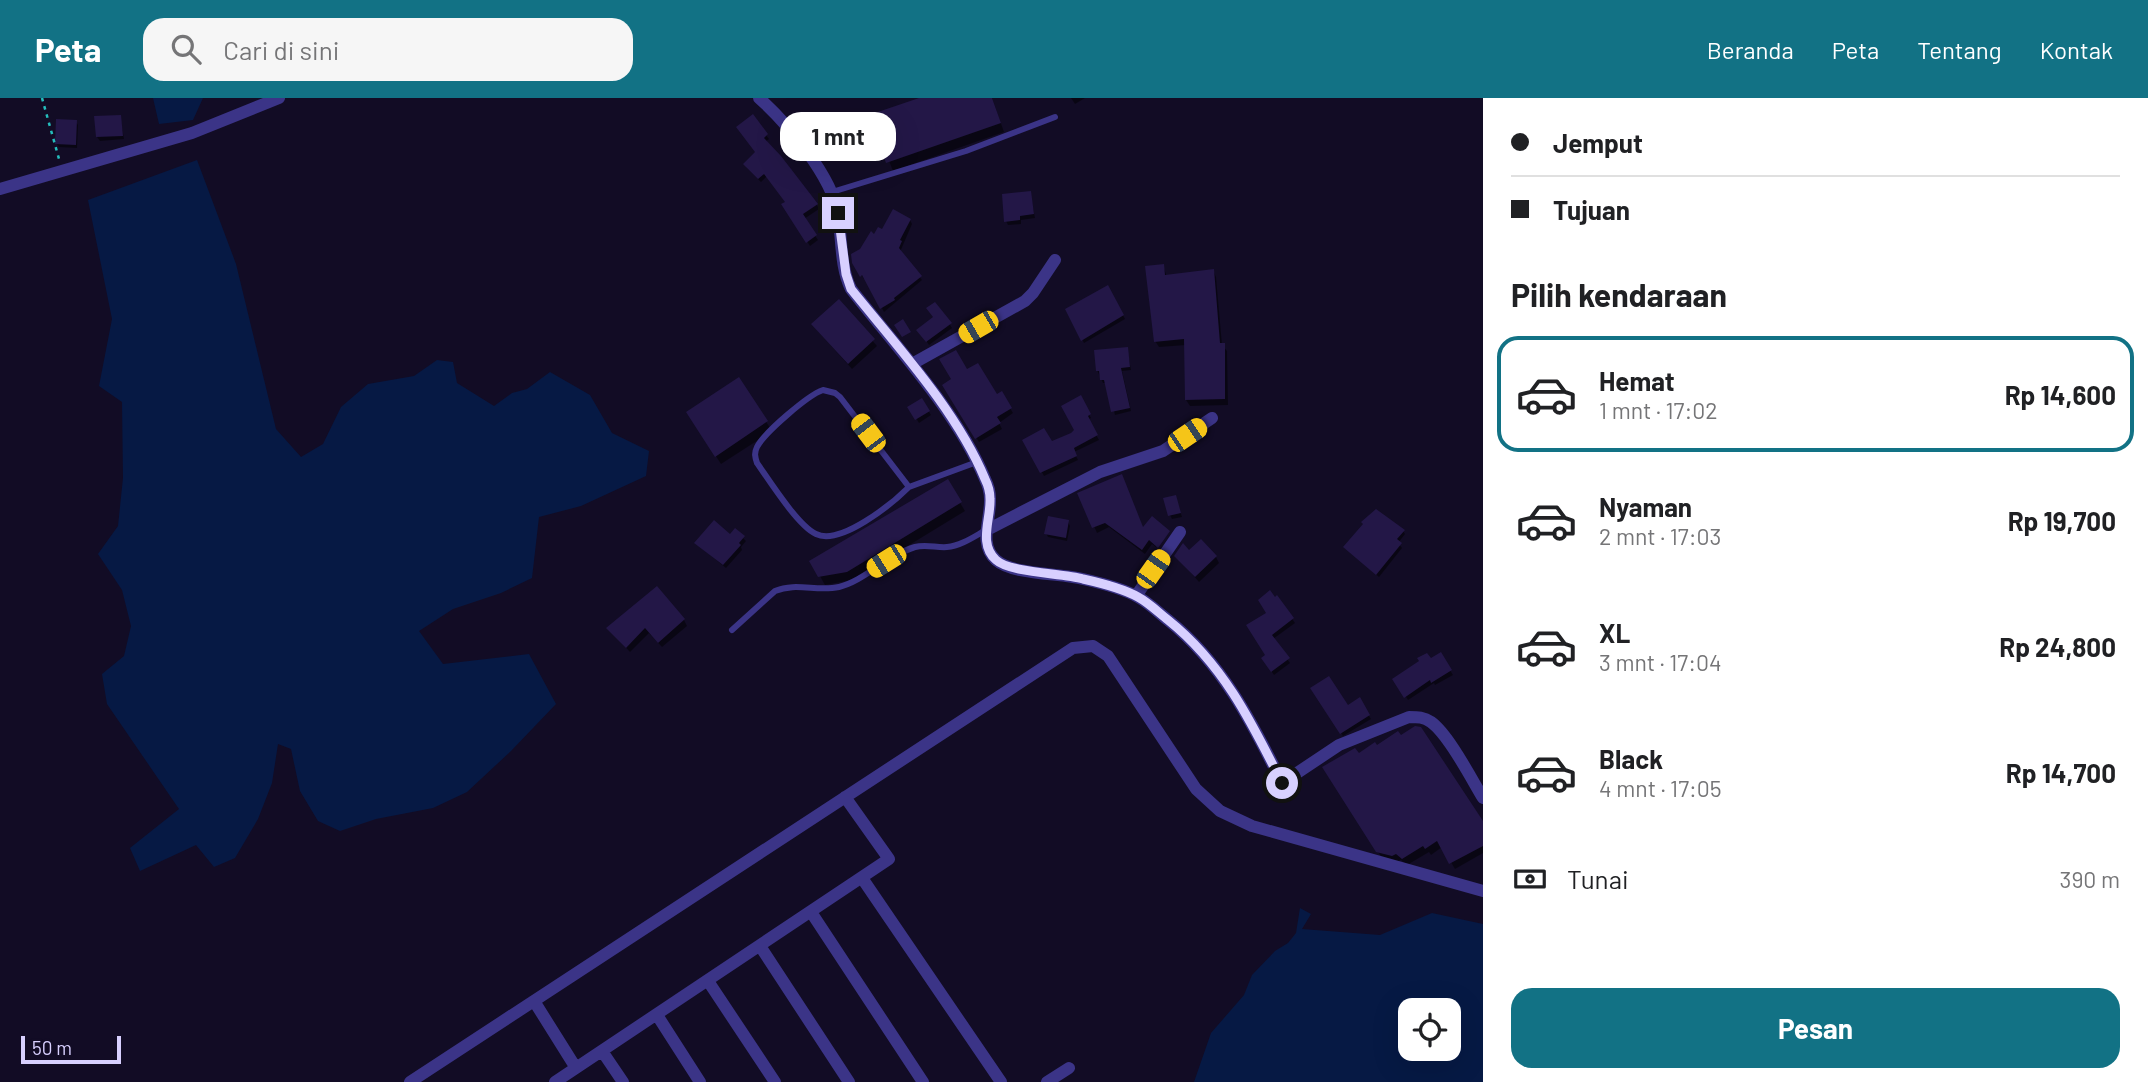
<!DOCTYPE html>
<html lang="id">
<meta charset="utf-8">
<style>
body{margin:0;font-family:Barlow,sans-serif;background:#f6f6f6;color:#202124;height:100vh;display:flex;flex-direction:column;font-size:26px;white-space:nowrap}
*{box-sizing:border-box;margin:0}
p{font-size:23px;color:#757577}
.icon{flex:none;width:38px;height:38px;fill:none;stroke:currentColor;stroke-width:2;stroke-linecap:round;stroke-linejoin:round}
.map{position:relative;flex:1;overflow:hidden}
.drawer{display:flex;flex-direction:column;background:#fff;width:665px}
.drawer>*{flex:none}
.top-card{display:grid;align-content:center;height:154px;padding:0 28px;background:#fff}
.controls{position:absolute;left:1398px;top:900px;display:grid;gap:14px}
.controls a{display:grid;place-items:center;width:63px;height:63px;border-radius:14px;background:#fff;box-shadow:0 7px 28px #0002;font-size:35px}
.scale{position:absolute;left:21px;bottom:18px;width:100px;box-sizing:border-box;padding-left:7px;border:4px solid #d8d0ff;border-top:0;font-size:19px;line-height:24px;white-space:nowrap;color:#d8d0ff;-webkit-text-stroke:5px #120c25;paint-order:stroke}
.end{position:absolute;width:32px;height:32px;margin:-16px;border:9px solid #d8d0ff;background:#111;box-shadow:0 0 0 4px #111}
.from{border-radius:50%}
.bubble{position:absolute;height:49px;border-radius:21px;background:#fff;box-shadow:0 7px 28px #0002;font-size:23px;font-weight:700;line-height:49px;text-align:center}
.car{position:absolute;width:21px;height:42px;margin:-21px -10px;border-radius:9px;box-shadow:0 0 5px 2px #0007;background:linear-gradient(#f5c518 24%,#345 0 40%,#f5c518 0 76%,#345 0 86%,#f5c518 0)}
.top-card b{display:flex;align-items:center;gap:24px;height:66px;font-size:26px}
.top-card b+b{border-top:2px solid #e0e0e0}
.top-card i{width:18px;height:18px;background:#202124}
ul{padding:0;list-style:none}
li{display:flex;align-items:center;gap:21px;height:116px;margin:0 14px 10px;padding:0 14px;border:4px solid transparent;border-radius:21px}
li div{flex:1}
li b{display:block;font-size:26px}
li em{font-style:normal;font-weight:700}
li.on{border-color:#127285}
li>.icon{width:63px;height:63px;stroke-width:1.5}
h2{padding:0 28px;font-size:32px;line-height:84px}
.pay{display:flex;align-items:center;gap:18px;height:77px;padding:0 28px;font-size:26px}
.pay p{margin-inline-start:auto}
.action{display:flex;gap:14px;margin-top:auto;padding:14px 28px}
.action a{flex:1;height:80px;border-radius:21px;background:#127285;color:#fff;font-size:28px;font-weight:700;line-height:80px;text-align:center}
header{display:flex;align-items:center;gap:42px;box-sizing:border-box;height:98px;padding:0 35px;background:#127285;color:#fff}
header strong{font-size:33px}
nav{display:flex;gap:38px;margin-inline-start:auto;font-size:24px}
.search{width:490px;height:63px;background:#f6f6f6;display:flex;align-items:center;gap:18px;box-sizing:border-box;padding:0 24px;border-radius:21px;color:#757577;font-size:26px}
main{display:flex;flex:1;min-height:0}
.map>svg:first-child{display:block}
.water{fill:#061944;fill-rule:evenodd}
.shadow{fill:#0007}
.building{fill:#231747}
.lines{fill:none;stroke-linecap:round;stroke-linejoin:round}
.path{stroke:#25bebd;stroke-width:2.5;stroke-dasharray:3.5 5;stroke-linecap:butt}
.lane{stroke:#3b3487;stroke-width:6}
.street{stroke:#3b3487;stroke-width:12}
.route{stroke:#d8d0ff;stroke-width:9}
</style>
<header>
<strong>Peta</strong>
<div class="search"><svg class="icon" aria-label="search" viewBox="0 0 24 24"><circle cx="10" cy="10" r="6"/><path d="M15 15l6 6"/></svg>Cari di sini</div>
<nav><a>Beranda</a><a>Peta</a><a>Tentang</a><a>Kontak</a></nav>
</header>
<main>
<div class="map">
<svg width="1483" height="984" viewBox="0 0 1483 984">
<rect width="100%" height="100%" fill="#120c25"/>
<path class="water" d="M153,0H203L193,22L159,26Z
M197,62L236,166L276,331L301,359L323,346L341,309L368,286L414,278L437,262L453,264L457,285L494,308L512,295L527,291L550,274L590,297L612,335L649,353L646,378L581,408L539,419L532,480L501,495L453,511L419,533L443,566L529,556L556,606L511,653L467,694L433,710L376,721L340,733L318,723L300,693L291,651L278,646L272,685L258,721L235,760L214,769L196,747L140,773L130,750L179,711L107,606L102,576L124,558L131,528L122,492L98,456L118,428L123,380L122,304L99,288L112,221L88,102Z
M1300,810L1311,816L1302,831L1380,837L1432,815L1483,826V984H1194L1211,935L1244,897L1252,877L1275,853L1288,845L1296,835ZM1410,912H1449V950H1410Z"/>
<path class="shadow" d="M925,0H992L1004,34L893,73L872,19Z
M1071,0H1085L1075,6Z
M120,18L124,41L100,43L97,39Z
M76,24L78,27L77,50L59,49L56,45Z
M741,33L766,37L769,41L765,44L780,59L817,107L819,111L804,121L818,142L810,148L784,106L786,104L767,78L761,84L747,70L745,66L757,54Z
M1030,94L1035,120L1021,122V126L1008,127L1006,123Z
M910,122L912,126L900,154L922,182L884,214L866,180L864,181L854,164L861,152L875,138Z
M1163,168L1167,179L1213,172L1216,179L1222,247L1227,253L1228,307L1190,308L1186,302V247L1159,249L1155,243Z
M1108,189L1125,221L1084,245L1067,212Z
M839,203L877,248L852,271L817,232Z
M943,215L952,230L929,247L919,232Z
M1127,251L1131,272L1122,273L1131,313L1115,317L1107,285H1103L1097,272Z
M967,274L996,298L1001,295L1013,315L999,325L1002,331L979,344L944,288Z
M739,281L772,333L721,366L693,323Z
M1080,300L1091,320L1088,322L1099,342L1074,354L1078,362L1044,378L1025,343L1051,346L1076,333Z
M922,302L931,317L919,325L910,310Z
M947,383L965,413L852,482L825,487L812,464Z
M1080,396L1143,431L1168,434L1156,449L1152,446L1145,456L1109,429L1097,435Z
M1177,403L1182,419L1172,421L1170,417Z
M1068,424L1070,428L1067,443L1048,439L1046,435Z
M1403,433L1405,436L1398,445L1402,450L1379,479L1346,450Z
M730,438L743,440L746,443L741,449L742,452L726,470L696,445Z
M1189,454L1216,459L1219,465L1199,484L1176,458Z
M1277,499L1295,525L1273,541L1290,565L1274,577L1265,564L1268,515Z
M684,522L687,528L662,549L649,535L630,554L609,531Z
M1440,556L1453,577L1435,587L1434,585L1408,602L1395,581Z
M1313,590L1347,609L1359,602L1371,621L1343,638Z
M1324,670L1483,727V755L1455,771L1442,749L1431,757L1429,754L1407,767L1401,762L1396,764L1382,760Z"/>
<path class="building" d="M919,0H992L1001,25L886,65L869,17Z
M753,16L768,36L764,40L781,58L818,106L803,116L817,137L806,145L781,106L785,104L764,76L758,81L743,66L755,54L736,29Z
M121,17L123,38L96,39L94,18Z
M56,21L77,22L76,47L55,46Z
M1031,93L1034,116L1020,118V122L1004,124L1002,96Z
M893,111L911,121L900,142L902,143L899,150L922,178L894,200L895,202L880,211L862,177L860,179L852,165L851,156L860,151L871,133L874,136L878,129L882,131Z
M1164,166L1165,177L1214,171L1220,245H1225V301L1185,302L1184,241L1154,244L1145,168Z
M1108,187L1124,217L1081,243L1065,211Z
M839,201L875,241L848,266L811,226Z
M935,204L952,225L926,244L916,232L933,219L926,210Z
M903,221L911,234L902,239L894,227Z
M1128,249L1130,269L1121,270L1130,310L1111,314L1104,282H1100L1099,273H1096L1094,252Z
M956,252L967,271L978,265L997,296L1002,293L1012,310L997,319L1001,325L975,341L942,287L951,281L939,261Z
M739,279L768,323L715,359L686,314Z
M1081,297L1091,316L1088,318L1098,337L1074,350L1077,358L1040,375L1022,342L1044,330L1052,343L1071,335L1074,332L1061,308Z
M922,300L930,313L915,322L907,309Z
M1122,376L1143,429L1152,418L1170,433L1158,450L1149,442L1142,452L1105,425L1092,430L1077,395Z
M948,381L962,404L847,474L818,479L809,463Z
M1176,397L1181,415L1168,418L1163,400Z
M1376,411L1405,432L1397,441L1402,445L1376,477L1343,449L1363,426L1361,424Z
M1048,418L1069,422L1066,440L1044,436Z
M714,422L730,436L735,430L745,438L739,445L741,447L723,467L694,445Z
M1201,441L1217,458L1195,479L1174,458L1183,445L1189,452Z
M657,488L685,521L658,545L645,530L626,550L606,530Z
M1270,492L1275,499L1277,497L1294,520L1272,537L1290,560L1271,574L1261,560L1265,557L1246,527L1266,515L1258,502Z
M1441,554L1452,572L1431,585L1430,582L1404,600L1392,581L1419,563L1417,560L1427,555L1431,560Z
M1329,578L1348,607L1360,599L1370,617L1340,636L1310,590Z
M1415,628L1421,629L1483,723V748L1449,766L1437,743L1425,751L1423,748L1402,761L1396,756L1392,758L1376,754L1322,669L1355,650L1359,655L1375,644L1377,647L1398,633L1401,637Z"/>
<g class="lines">
<path class="path" d="M42,0L59,61"/>
<path class="lane" d="M832,94L966,53L1055,19
M823,292L835,295L840,299L909,389C892,406 840,448 816,436C798,428 769,382 757,365C755,359 754,355 757,349C764,335 808,297 823,292Z
M909,389L977,364
M732,532L775,493C796,484 817,494 839,489C864,483 888,457 915,449C926,446 937,450 947,449C961,448 975,438 986,432"/>
<path class="street" d="M759,0C787,25 832,78 838,116C842,140 840,169 851,191C896,249 957,313 985,381C988,387 990,395 990,401C991,421 978,446 996,462C1013,477 1060,475 1083,481C1101,485 1122,490 1138,499C1149,505 1158,514 1168,522C1222,565 1252,624 1282,685L1339,647L1409,619C1418,619 1424,619 1431,624C1448,636 1471,680 1483,700
M0,91L192,35L279,0
M912,266L1025,203L1033,195L1055,162
M987,432L1100,374L1163,353L1212,320
M1136,498L1180,434
M862,780L1001,984
M811,814L923,984
M760,848L849,984
M708,883L775,984
M534,903L576,970
M657,917L700,984
M602,953L623,984
M410,984L1073,550L1093,548L1108,558L1196,691L1220,713L1252,728L1483,793
M555,984L889,761L845,699
M1047,984L1069,970"/>
</g>
<g class="lines">
<path class="route" d="M838,115L846,176L851,191C897,248 957,313 985,381C988,387 990,395 990,401C991,421 978,446 996,462C1010,475 1062,475 1083,481C1101,485 1122,490 1138,499C1149,505 1158,514 1168,522C1223,566 1251,623 1282,685"/>
</g>
</svg>
<div class="controls">
<a><svg class="icon" aria-label="locate" viewBox="0 0 24 24"><circle cx="12" cy="12" r="6"/><path d="M12 2v4M12 18v4M2 12h4M18 12h4"/></svg></a>
</div>
<div class="scale">50 m</div>
<i class="end from" style="left:1282px;top:685px"></i>
<i class="end" style="left:838px;top:115px"></i>
<div class="bubble" style="left:780px;top:14px;width:116px">1 mnt</div>
<i class="car" style="left:978px;top:229px;rotate:240deg"></i>
<i class="car" style="left:868px;top:335px;rotate:323deg"></i>
<i class="car" style="left:1187px;top:337px;rotate:56deg"></i>
<i class="car" style="left:886px;top:463px;rotate:238deg"></i>
<i class="car" style="left:1153px;top:471px;rotate:35deg"></i>
</div>
<section class="drawer">
<div class="top-card">
<b><i class="from"></i>Jemput</b>
<b><i></i>Tujuan</b>
</div>
<h2>Pilih kendaraan</h2>
<ul>
<li class="on"><svg class="icon" aria-label="car" viewBox="0 0 24 24"><path d="M5 17H2v-5l4-1 3-4h7l3 4 3 1v5h-3M9 17h6M6 11h13"/><circle cx="7" cy="17" r="2"/><circle cx="17" cy="17" r="2"/></svg><div><b>Hemat</b><p>1 mnt · 17:02</p></div><em>Rp 14,600</em></li>
<li><svg class="icon" aria-label="car" viewBox="0 0 24 24"><path d="M5 17H2v-5l4-1 3-4h7l3 4 3 1v5h-3M9 17h6M6 11h13"/><circle cx="7" cy="17" r="2"/><circle cx="17" cy="17" r="2"/></svg><div><b>Nyaman</b><p>2 mnt · 17:03</p></div><em>Rp 19,700</em></li>
<li><svg class="icon" aria-label="car" viewBox="0 0 24 24"><path d="M5 17H2v-5l4-1 3-4h7l3 4 3 1v5h-3M9 17h6M6 11h13"/><circle cx="7" cy="17" r="2"/><circle cx="17" cy="17" r="2"/></svg><div><b>XL</b><p>3 mnt · 17:04</p></div><em>Rp 24,800</em></li>
<li><svg class="icon" aria-label="car" viewBox="0 0 24 24"><path d="M5 17H2v-5l4-1 3-4h7l3 4 3 1v5h-3M9 17h6M6 11h13"/><circle cx="7" cy="17" r="2"/><circle cx="17" cy="17" r="2"/></svg><div><b>Black</b><p>4 mnt · 17:05</p></div><em>Rp 14,700</em></li>
</ul>
<div class="pay"><svg class="icon" aria-label="cash" viewBox="0 0 24 24"><path d="M3 7h18v10H3z"/><circle cx="12" cy="12" r="2"/></svg>Tunai<p>390 m</p></div>
<div class="action"><a>Pesan</a></div>
</section>
</main>
